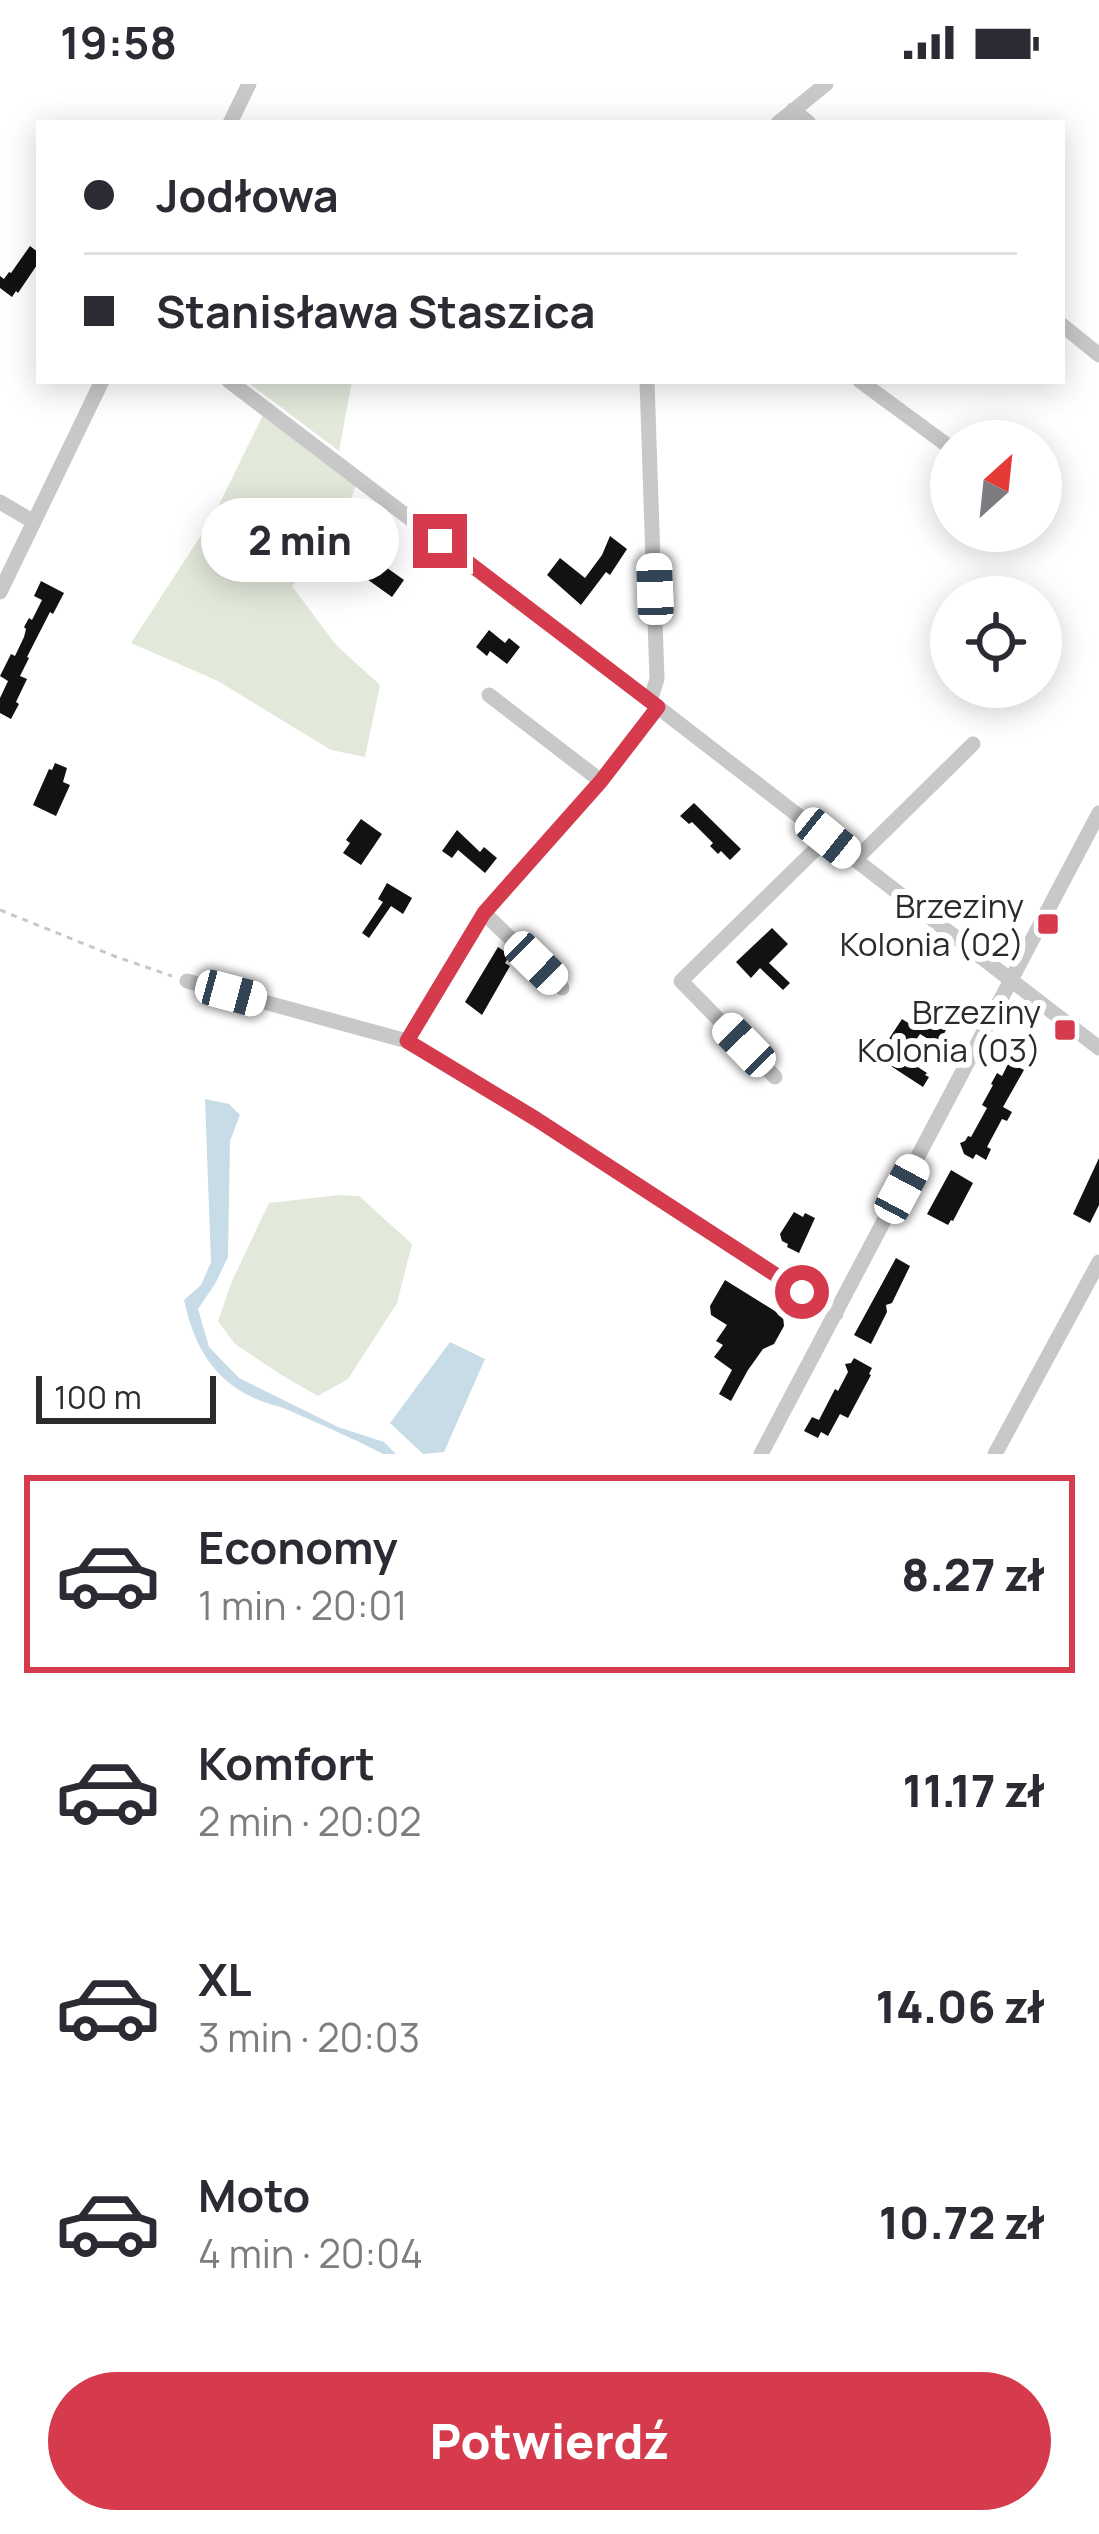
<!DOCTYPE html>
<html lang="pl">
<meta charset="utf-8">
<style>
body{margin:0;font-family:Manrope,sans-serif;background:#f7f7f7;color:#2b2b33;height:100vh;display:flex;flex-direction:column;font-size:45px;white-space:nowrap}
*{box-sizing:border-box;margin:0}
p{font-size:39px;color:#7c7c81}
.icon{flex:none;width:66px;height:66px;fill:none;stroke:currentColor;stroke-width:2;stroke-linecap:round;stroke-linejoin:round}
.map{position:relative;height:1370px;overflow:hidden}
.sheet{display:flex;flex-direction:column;background:#fff;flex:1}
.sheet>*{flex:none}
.top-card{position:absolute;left:36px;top:36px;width:1029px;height:264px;border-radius:0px;box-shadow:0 6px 30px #0003;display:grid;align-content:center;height:264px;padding:0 48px;background:#fff}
.needle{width:78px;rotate:27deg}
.controls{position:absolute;left:930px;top:336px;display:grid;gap:24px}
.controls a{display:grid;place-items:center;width:132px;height:132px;border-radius:50%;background:#fff;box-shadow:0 6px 30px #0003;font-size:60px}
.scale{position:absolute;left:36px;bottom:30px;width:180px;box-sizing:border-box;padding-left:12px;border:6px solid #2b2b2b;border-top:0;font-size:33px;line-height:42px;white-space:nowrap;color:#2b2b2b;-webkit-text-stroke:9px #fff;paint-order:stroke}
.end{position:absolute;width:54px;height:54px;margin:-27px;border:15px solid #d63a4d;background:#fff;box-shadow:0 0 0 6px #fff}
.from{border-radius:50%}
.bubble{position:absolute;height:84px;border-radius:42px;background:#fff;box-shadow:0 6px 30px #0003;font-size:39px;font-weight:800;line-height:84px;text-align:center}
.car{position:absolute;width:36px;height:72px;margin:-36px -18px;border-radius:15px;box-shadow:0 0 9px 3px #0007;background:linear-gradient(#fff 24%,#345 0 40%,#fff 0 76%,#345 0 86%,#fff 0)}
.top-card b{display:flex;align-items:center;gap:42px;height:114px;font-size:45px}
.top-card b+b{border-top:3px solid #e1e1e2}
.top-card i{width:30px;height:30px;background:#2b2b33}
ul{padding:21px 0 0;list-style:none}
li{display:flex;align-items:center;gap:36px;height:198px;margin:0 24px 18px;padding:0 24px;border:6px solid transparent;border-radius:0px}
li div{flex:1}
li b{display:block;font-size:45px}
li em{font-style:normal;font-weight:800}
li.active{border-color:#d63a4d}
li>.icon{width:108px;height:108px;stroke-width:1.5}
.primary-button{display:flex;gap:24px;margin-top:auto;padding:24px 48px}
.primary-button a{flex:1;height:138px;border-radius:72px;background:#d63a4d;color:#fff;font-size:48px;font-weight:800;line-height:138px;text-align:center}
.status{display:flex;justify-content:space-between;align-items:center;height:84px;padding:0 60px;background:#fff;direction:ltr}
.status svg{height:33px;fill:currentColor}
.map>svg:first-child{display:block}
.green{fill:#e2e8da}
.water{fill:#c7dce7}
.building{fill:#121212}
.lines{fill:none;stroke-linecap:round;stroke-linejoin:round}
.path{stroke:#c8c8c8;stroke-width:3;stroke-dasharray:6 6;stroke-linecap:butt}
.minor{stroke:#c8c8c8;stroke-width:15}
.route{stroke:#d63a4d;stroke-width:15}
.poi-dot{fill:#d63a4d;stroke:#fff;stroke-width:4.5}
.labels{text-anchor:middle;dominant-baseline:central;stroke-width:12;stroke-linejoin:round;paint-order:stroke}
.poi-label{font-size:33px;fill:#2b2b2b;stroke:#fff;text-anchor:end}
</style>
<div class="status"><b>19:58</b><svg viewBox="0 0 49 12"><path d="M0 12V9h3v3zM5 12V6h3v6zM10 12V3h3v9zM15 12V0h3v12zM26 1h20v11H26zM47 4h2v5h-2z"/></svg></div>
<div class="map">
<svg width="1099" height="1370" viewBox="0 0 1099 1370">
<rect width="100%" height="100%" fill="#fff"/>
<path class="green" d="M246,297H352L339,367Z
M264,329L357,398L337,454L292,502L336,561L380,601L365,673L331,666L218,597L131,559L213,433Z
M339,1111L359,1112L412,1160L397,1219L348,1295L318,1312L283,1292L235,1260L218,1237L232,1197L269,1119Z"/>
<path class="water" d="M205,1015L229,1020L240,1031L230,1057L228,1173L215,1200L198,1225L209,1263L239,1294L338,1343L384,1358L396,1370H383C352,1354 320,1340 288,1326C276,1321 263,1319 252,1313C211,1294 193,1258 184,1216L201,1201L211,1178Z
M450,1258L485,1275L444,1368L423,1370L390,1339Z"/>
<path class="building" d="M30,162L39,169V178L18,209L16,207L12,213L0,204V192L4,195L9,188L11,189Z
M610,452L627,465L610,491L606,488L581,521L547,491L560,474L585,494L602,471Z
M369,471L404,496L392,513L357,488Z
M41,497L64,509L53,530L50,528L27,573L29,574L20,592L27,595L16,618L19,620L11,635L0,629V614L8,597L0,592L11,570L15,572L24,553L26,545L24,543L29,534L32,536L42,516L34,512Z
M489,546L505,559L509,554L520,563L507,580L490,567L487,572L476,563Z
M55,679L67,684L63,698L70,701L56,732L33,721L49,685L52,686Z
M694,719L741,765L730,776L721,767L718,770L710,762L713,759L692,738L689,740L680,732Z
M361,735L382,750L361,781L343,769L350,759L346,756Z
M457,746L480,768L484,763L497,774L485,789L458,766L452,774L442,767Z
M387,799L412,814L403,830L391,822L369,854L362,849L383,818L378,815Z
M772,844L788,860L769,879L790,899L783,906L760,884L751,894L736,878Z
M498,863L510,871L505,879L510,882L482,931L465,918Z
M919,928L947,944L938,961L920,950L904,974L927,989L925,991L929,993L923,1003L877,973L902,935L910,940Z
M1009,978L1024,986L1003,1023L1012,1028L1007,1037L1002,1035L987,1063L991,1065L986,1076L976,1070L973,1075L964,1070L960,1059L965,1057L968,1052L971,1053L987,1024L982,1021L993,1001L991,1000L997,989L1002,992Z
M1099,1074V1121L1090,1139L1073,1130Z
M951,1086L973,1099L953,1137L951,1136L948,1141L927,1130Z
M794,1128L803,1133L805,1129L815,1134L799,1169L787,1163L788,1160L782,1157L780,1150Z
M896,1174L910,1182L892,1219L886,1221L887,1228L871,1260L854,1251Z
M725,1196L783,1232L784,1242L774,1260L763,1265L748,1286L731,1317L719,1310L732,1286L714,1273L723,1261L716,1257L727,1241L711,1231L710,1222Z
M854,1274L872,1284L869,1290L871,1291L848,1334L840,1330L828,1352L821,1348L818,1354L804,1347L812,1333L819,1336L835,1305L838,1307L848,1288L845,1280L851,1279Z"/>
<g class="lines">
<path class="path" d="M0,826L114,872L172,892"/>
<path class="minor" d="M793,26L809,39
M230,39L249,0
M778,39L826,0
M1062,241L1099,271
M229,297L650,617L1099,964
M647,297L657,595L650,617
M860,297L951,364
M0,418L34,438
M0,508L102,297
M489,611L601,697
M855,776L973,660
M484,829L562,904
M187,897L407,957L536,1035L836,1230
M407,957L484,829L601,697L658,623
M775,993L681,897L828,753
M761,1370L1099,729
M995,1370L1099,1178"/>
</g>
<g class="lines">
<path class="route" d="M440,457L658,623L601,697L484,829L407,957L536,1035L802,1208"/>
</g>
<g class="poi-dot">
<rect x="1036" y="828" width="24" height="24" rx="6"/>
<rect x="1053" y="934" width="24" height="24" rx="6"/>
</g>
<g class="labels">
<g class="poi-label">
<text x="1024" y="821">Brzeziny<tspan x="1024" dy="38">Kolonia (02)</tspan></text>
<text x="1041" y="927">Brzeziny<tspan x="1041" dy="38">Kolonia (03)</tspan></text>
</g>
</g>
</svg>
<div class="controls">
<a><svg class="needle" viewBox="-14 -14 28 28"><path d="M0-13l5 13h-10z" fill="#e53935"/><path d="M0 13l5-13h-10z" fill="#7c7c81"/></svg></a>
<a><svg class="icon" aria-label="locate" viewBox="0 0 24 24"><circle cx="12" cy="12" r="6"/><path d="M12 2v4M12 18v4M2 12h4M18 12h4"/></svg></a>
</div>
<div class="scale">100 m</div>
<i class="end from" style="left:802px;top:1208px"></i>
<i class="end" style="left:440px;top:457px"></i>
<div class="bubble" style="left:201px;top:414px;width:198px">2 min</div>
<i class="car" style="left:655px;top:505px;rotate:358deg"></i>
<i class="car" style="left:828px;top:754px;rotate:129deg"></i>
<i class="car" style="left:536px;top:879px;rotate:134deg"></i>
<i class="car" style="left:231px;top:909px;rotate:105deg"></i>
<i class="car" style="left:744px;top:961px;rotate:316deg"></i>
<i class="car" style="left:902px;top:1105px;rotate:28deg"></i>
<div class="top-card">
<b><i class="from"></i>Jodłowa</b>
<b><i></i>Stanisława Staszica</b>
</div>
</div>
<section class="sheet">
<ul>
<li class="active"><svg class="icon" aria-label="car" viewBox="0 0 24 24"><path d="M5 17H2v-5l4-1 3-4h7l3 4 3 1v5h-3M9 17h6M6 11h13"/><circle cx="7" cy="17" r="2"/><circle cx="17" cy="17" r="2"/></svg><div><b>Economy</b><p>1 min · 20:01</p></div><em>8.27 zł</em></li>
<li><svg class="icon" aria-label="car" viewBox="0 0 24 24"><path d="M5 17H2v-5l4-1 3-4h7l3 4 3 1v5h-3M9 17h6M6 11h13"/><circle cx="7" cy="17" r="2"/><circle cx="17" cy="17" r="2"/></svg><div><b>Komfort</b><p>2 min · 20:02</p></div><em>11.17 zł</em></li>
<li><svg class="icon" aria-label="car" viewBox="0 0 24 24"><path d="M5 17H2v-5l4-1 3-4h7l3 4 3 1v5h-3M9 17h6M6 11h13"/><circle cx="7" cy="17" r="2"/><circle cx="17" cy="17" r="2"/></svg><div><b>XL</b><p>3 min · 20:03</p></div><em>14.06 zł</em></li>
<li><svg class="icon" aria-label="car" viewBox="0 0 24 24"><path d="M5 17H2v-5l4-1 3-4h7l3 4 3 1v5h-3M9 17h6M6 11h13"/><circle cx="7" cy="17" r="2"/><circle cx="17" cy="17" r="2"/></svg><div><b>Moto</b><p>4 min · 20:04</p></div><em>10.72 zł</em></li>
</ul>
<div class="primary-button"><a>Potwierdź</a></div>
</section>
